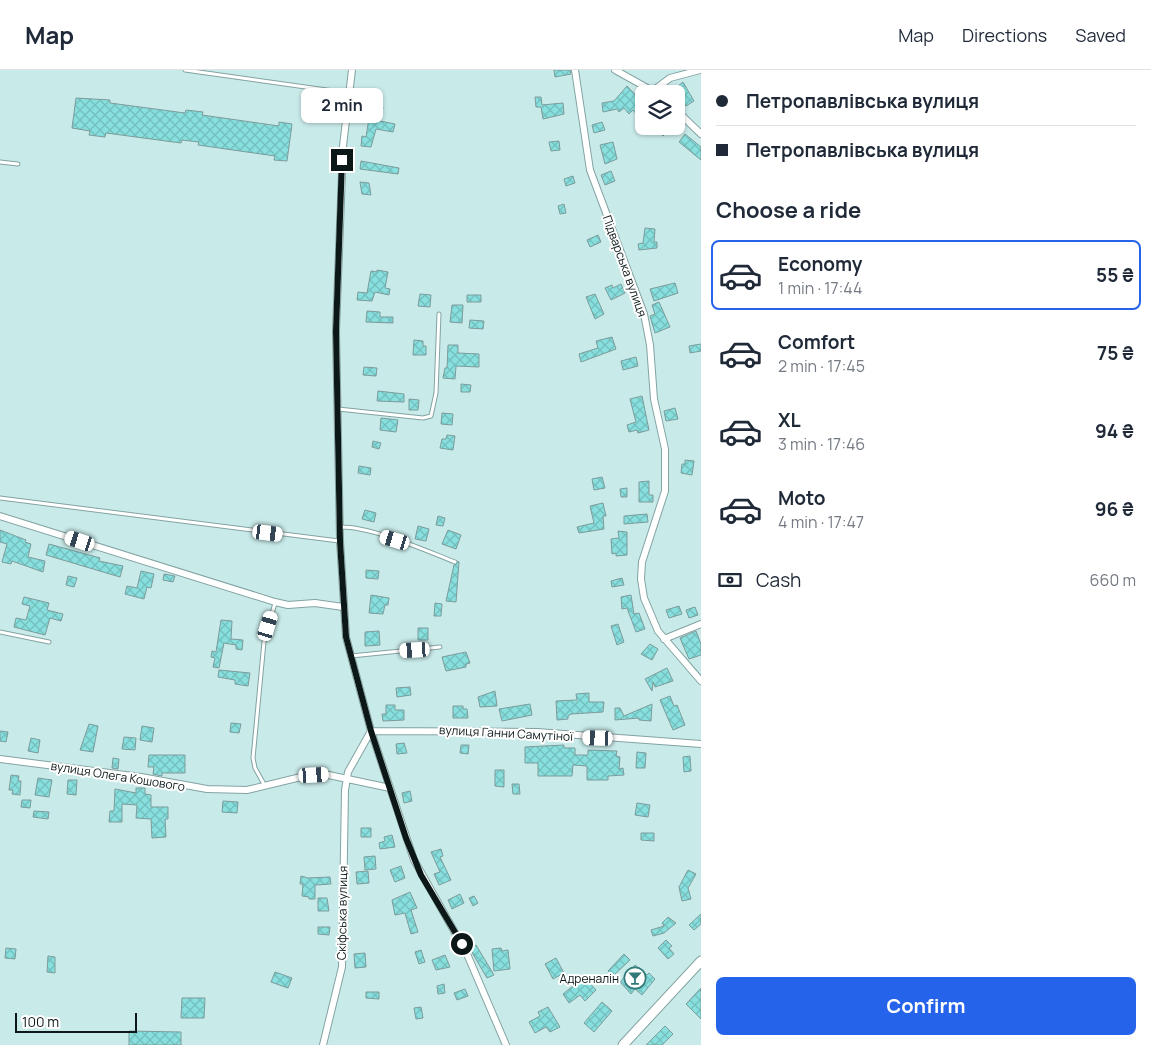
<!DOCTYPE html>
<meta charset="utf-8">
<style>
body{margin:0;font-family:Manrope,sans-serif;background:#f6f6f7;color:#1f2937;height:100vh;display:flex;flex-direction:column;font-size:19px;white-space:nowrap}
*{box-sizing:border-box;margin:0}
p{font-size:16px;color:#747a83}
.icon{flex:none;width:28px;height:28px;fill:none;stroke:currentColor;stroke-width:2;stroke-linecap:round;stroke-linejoin:round}
.map{position:relative;flex:1;overflow:hidden}
.side{display:flex;flex-direction:column;background:#fff;width:450px}
.side>*{flex:none}
.banner{display:grid;align-content:center;height:110px;padding:0 15px;background:#fff}
.tools{position:absolute;left:635px;top:15px;display:grid;gap:10px}
.tools a{display:grid;place-items:center;width:50px;height:50px;border-radius:8px;background:#fff;box-shadow:0 1px 4px #0004;font-size:25px}
.scale{position:absolute;left:15px;bottom:12px;width:122px;box-sizing:border-box;padding-left:5px;border:2px solid #0b1817;border-top:0;font-size:14px;line-height:18px;white-space:nowrap;color:#0b1817;-webkit-text-stroke:4px #fff;paint-order:stroke}
.end{position:absolute;width:22px;height:22px;margin:-11px;border:6px solid #0b1817;background:#fff;box-shadow:0 0 0 2px #fff}
.from{border-radius:50%}
.bubble{position:absolute;height:35px;border-radius:8px;background:#fff;box-shadow:0 1px 4px #0004;font-size:16px;font-weight:700;line-height:35px;text-align:center}
.car{position:absolute;width:15px;height:30px;margin:-15px -8px;border-radius:6px;box-shadow:0 0 4px 1px #0007;background:linear-gradient(#fff 24%,#345 0 40%,#fff 0 76%,#345 0 86%,#fff 0)}
.banner b{display:flex;align-items:center;gap:18px;height:48px;font-size:19px}
.banner b+b{border-top:1px solid #e0e1e3}
.banner i{width:12px;height:12px;background:#1f2937}
ul{padding:0;list-style:none}
li{display:flex;align-items:center;gap:15px;height:70px;margin:0 10px 8px;padding:0 5px;border:2px solid transparent;border-radius:8px}
li div{flex:1}
li b{display:block;font-size:19px}
li em{font-style:normal;font-weight:700}
li.selected{border-color:#2563eb}
li>.icon{width:45px;height:45px;stroke-width:1.5}
h2{padding:0 15px;font-size:22px;line-height:60px}
.pay{display:flex;align-items:center;gap:12px;height:55px;padding:0 15px;font-size:19px}
.pay p{margin-inline-start:auto}
.button{display:flex;gap:10px;margin-top:auto;padding:10px 15px}
.button a{flex:1;height:58px;border-radius:8px;background:#2563eb;color:#fff;font-size:20px;font-weight:700;line-height:58px;text-align:center}
header{display:flex;align-items:center;gap:30px;box-sizing:border-box;height:70px;padding:0 25px;background:#fff;border-bottom:1px solid #e0e1e3}
header strong{font-size:24px}
nav{display:flex;gap:28px;margin-inline-start:auto;font-size:18px}
main{display:flex;flex:1;min-height:0}
.map>svg:first-child{display:block}
.building{fill:url(#building-cross-hatch);stroke:#7c9c9b}
.lines{fill:none;stroke-linecap:round;stroke-linejoin:round}
.lane-casing{stroke:#83a3a2;stroke-width:5}
.street-casing{stroke:#83a3a2;stroke-width:8}
.secondary-casing{stroke:#83a3a2;stroke-width:11}
.lane{stroke:#fff;stroke-width:3}
.street{stroke:#fff;stroke-width:6}
.secondary{stroke:#fff;stroke-width:9}
.route{stroke:#0b1817;stroke-width:6}
.labels{text-anchor:middle;dominant-baseline:central;stroke-width:4;stroke-linejoin:round;paint-order:stroke}
.street-label{font-size:12px;fill:#0b1817;stroke:#fff}
.poi-label{font-size:12px;fill:#0b1817;stroke:#fff;text-anchor:end}
</style>
<header>
<strong>Map</strong>
<nav><a>Map</a><a>Directions</a><a>Saved</a></nav>
</header>
<main>
<div class="map">
<svg width="701" height="975" viewBox="0 0 701 975">
<defs>
<pattern id="building-cross-hatch" width="8" height="8" patternUnits="userSpaceOnUse" patternTransform="scale(1.25)"><rect width="8" height="8" fill="#87dfde"/><path d="M0 0l8 8M0 8l8-8" fill="none" stroke="#73bfbe"/></pattern>
</defs>
<rect width="100%" height="100%" fill="#c8eae9"/>
<path class="building" d="M554,0H570L571,4L555,7Z
M683,12L694,31L686,36L682,30L685,28L678,16Z
M627,16L644,34V41L638,46L633,40L629,44L624,38L619,42L617,39L603,42L602,33L614,31Z
M535,27H541L542,35L563,33L564,44L543,49L541,37H536Z
M76,28L110,30V33L185,43L186,40L203,42L202,45L279,56V52L292,54L287,91L274,90L275,86L198,75L199,72L182,70L181,73L106,63L105,67L89,65L90,61L72,58Z
M371,35L383,37L380,51L395,54L393,62L376,59L371,77L361,76L362,66L366,67L369,48L367,47Z
M602,52L605,60L594,63L592,55Z
M660,56H673L663,66L657,60Z
M685,64L701,77V90L679,72Z
M559,71L560,80L551,81L549,72Z
M613,72L617,89L605,94L600,75Z
M361,91L399,98L398,104L360,99Z
M611,101L615,111L605,115L601,105Z
M573,106L575,113L566,116L564,109Z
M360,112L369,113L371,125L362,124Z
M564,134L566,143L560,144L558,136Z
M645,158L655,159L654,172H657V178L639,180L638,174L643,173Z
M598,165L601,172L590,177L587,170Z
M377,200L388,202L385,218L390,219L389,225L375,222L372,231L357,230L358,222L367,223L371,201L377,202Z
M675,213L678,223L654,231L650,219Z
M621,214L625,223L611,230L605,218L612,215L613,218Z
M420,224L431,225L430,237L418,236Z
M595,224L604,244L595,249L586,227Z
M467,225H481V232H467Z
M659,232L670,257L655,263L650,246L655,244L652,235Z
M452,235H463L462,253L450,252Z
M367,241L380,242V247H393V253L366,252Z
M470,250L484,251L483,259L469,258Z
M612,267L616,279L581,292L579,284L598,278L596,271Z
M414,270L423,271V276H426V285H413Z
M701,274V281L690,283L689,276Z
M448,275H458V283L479,284V297L456,296L455,309L443,308L445,298H447Z
M636,287L638,296L623,300L621,291Z
M364,297L377,298L376,306L363,305Z
M461,314L471,315L470,322H461Z
M378,321L404,324V332L377,331Z
M642,326L649,360L638,363L637,360L629,362L627,355L636,352L630,329Z
M409,329L419,330L418,340H409Z
M675,338L678,349L666,351L664,341Z
M442,343L453,344L452,355L441,354Z
M381,348L398,350L396,362L380,360Z
M447,365L455,366L453,380L440,378L442,369H446Z
M373,371L381,373L379,379L372,377Z
M685,390L694,391L692,405L681,403L682,394H685Z
M359,396L371,398L370,405L358,403Z
M602,407L605,418L594,420L592,409Z
M649,411V425H653V432H639V412Z
M627,418V427H621L620,419Z
M603,433L606,446H603L604,459L579,463L577,457L594,453L590,436Z
M365,440L376,443L374,452L362,449Z
M647,444L648,452L624,454V446Z
M438,446L445,448L443,456L436,455Z
M418,456L429,459L426,471L415,469Z
M0,460L26,470L25,472L31,474L28,487L45,491L43,502L12,491L11,494L2,492L7,474L0,472Z
M448,460L461,465L456,479L442,474Z
M618,461L627,462V485L616,486V483L612,484L611,469L619,468Z
M49,474L100,488L99,491L123,496L120,507L46,485Z
M458,491L459,492L456,532L446,531L454,495Z
M366,500L379,501L378,509L366,508Z
M141,501L154,504L151,518L147,517L144,529L125,524L127,516L137,518Z
M164,504L175,506L173,512L163,510Z
M68,506L77,508L74,517L66,515Z
M622,508L624,515L612,517L611,511Z
M371,525L389,528L388,535H385L383,544L369,543Z
M631,525L634,544L639,543L645,559L636,562L627,538L622,539L621,527Z
M24,527L49,533L47,540L63,544L61,551L50,548L45,565L14,557L16,548L26,550L30,536L22,534Z
M435,533L442,534L441,546H434Z
M679,536L682,544L669,548L666,540Z
M695,537L698,545L689,548L686,540Z
M221,550L232,551L231,569L243,570L242,580L236,579V575L224,573L219,598L213,597L215,588L211,587L212,581L216,582Z
M618,554L624,572L617,575L611,556Z
M418,558H428V570H418Z
M379,561L380,575L365,576V562Z
M696,561L701,574V585L689,589L680,568Z
M650,574L658,579L652,590L641,584Z
M466,582L470,593L466,594V597L446,601L442,587Z
M667,598L673,611L655,617L653,612L652,621L645,609Z
M219,600L250,603L248,616L235,614V610L218,607Z
M410,617L411,625L397,627L396,618Z
M495,621L497,636L480,637L478,627Z
M589,623V632H604L603,642L571,644L568,646V649L557,650L556,631L577,630L576,624Z
M670,626L674,636L677,635L685,655L673,660L660,630Z
M530,634L532,645L502,651L499,639Z
M652,634L651,651L639,650V648L615,650V638H620L624,646Z
M386,635H395V640H404V650L383,651L382,644H386Z
M453,636H463V639H467L468,648H453Z
M231,653L241,654L239,663L230,662Z
M89,654L98,656L93,682L80,680Z
M142,656L154,658L152,672L140,670Z
M0,661L8,662L6,672L0,671Z
M124,667L136,668L135,680L122,679Z
M31,668L40,670L38,683L28,681Z
M404,673L407,683L397,684L396,674Z
M461,675H469L468,684L460,683Z
M564,675V678H575V685H588V680L617,681L616,686L620,687L619,699L623,698L624,705L608,706V710H587V696L573,695L572,706H538V693H525V677Z
M637,682L646,683L645,698H636Z
M149,685H185V703H162V706L153,704L154,697H148Z
M690,686L691,701L684,702L683,687Z
M113,688L119,689L118,699L112,698Z
M495,700H504V717L495,716Z
M11,705L19,706L18,711H21L20,725L12,724L13,720H9Z
M38,708L52,710L49,727L35,725Z
M68,710H77L76,725L67,724Z
M512,714H519L520,724H513Z
M136,718H145V724L151,725V737H168V749H165L166,767L152,768L151,749L136,748L137,735L122,734V752H109L110,741H114L115,719L136,723Z
M410,721L412,731L404,733L402,723Z
M22,730H31L30,738L21,737Z
M223,731L238,732L237,743L222,742Z
M637,733L650,735L648,747L635,745Z
M34,741L49,742L48,749L33,747Z
M361,758H371V767H361Z
M641,763H654V771L641,770Z
M392,765L395,777L380,779L379,773L385,771L384,767Z
M441,779L443,786L440,787L451,810L439,815L434,804L440,802L431,782Z
M375,786L376,799L365,800L364,787Z
M401,796L405,808L395,812L390,800Z
M688,800L696,804L688,818L691,829L682,831L679,817Z
M368,801L369,813L357,814L356,802Z
M301,806L308,808L330,807L331,814L315,815V829H309V827L302,826L303,814H300Z
M410,822L417,838L411,840L418,862L411,864L405,843L395,845L392,830Z
M460,824L464,833L452,839L448,830Z
M474,826L478,833L473,836L469,828Z
M318,828H327L329,841H318Z
M701,844V854L694,860L689,855Z
M668,847L676,853L664,863L653,866L651,860L664,856L662,853Z
M318,857H330L329,865L318,864Z
M666,870L672,876L669,878L674,884L668,889L658,878Z
M476,875L494,905L487,908L470,879Z
M6,878L16,879L15,889L5,888Z
M501,878L502,881L508,880L510,899L494,901L492,879Z
M421,880L425,892L419,894L415,882Z
M365,883L366,897L355,898L354,884Z
M624,884L630,890L613,906L608,901Z
M445,885L450,897L436,900L432,890Z
M48,886L55,887V903L47,902Z
M556,888L564,903L553,909L545,894Z
M635,895L647,905L649,903L655,909L642,925L635,919L631,924L620,912Z
M275,902L292,908L288,918L271,912Z
M584,907L596,920L585,931L580,925L569,933L563,924Z
M444,914L445,923L438,924L437,916Z
M701,918V949L686,934Z
M465,919L468,926L457,930L454,923Z
M366,922H379V929L366,928Z
M182,928H205L204,948H181Z
M602,932L612,941L594,962L584,953Z
M421,937L423,948L416,949L414,938Z
M548,937L560,957L550,962L546,957L535,963L529,952L540,946L538,942Z
M665,956L673,964L662,975H646Z
M129,961L181,962V975H129Z"/>
<g class="lines">
<g class="lane-casing">
<path id="lane" d="M185,0L348,23
M0,92L18,94
M338,339L423,348L431,346L436,323L439,244
M0,428L339,471
M341,457C373,457 424,480 455,492
M0,562L49,572
M351,586L440,577
M265,716L255,698L253,688L264,572L275,533"/>
</g>
<g class="street-casing">
<path id="street" d="M352,0L343,76L336,261L340,471L346,567L371,661L414,790L467,884L506,975
M575,0L590,100L644,244L650,275L654,329L665,379V421L642,492L641,509L644,528L658,561L701,611
M615,0L658,24
M654,20L670,8L700,0
M676,40L701,64
M0,446L275,532L288,535L315,533L343,537
M664,569L701,554
M0,689L141,707L207,719L247,720L305,706L324,704L390,718
M323,975L342,897L345,720L348,702L371,661L537,662L701,674"/>
</g>
<g class="secondary-casing">
<path id="secondary" d="M623,975L701,891"/>
</g>
<use href="#lane" class="lane"/>
<use href="#street" class="street"/>
<use href="#secondary" class="secondary"/>
</g>
<g class="lines">
<path class="route" d="M342,90L336,261L340,471L346,567L371,661L406,768L421,805L462,874"/>
</g>
<defs>
<g id="bar-ring" transform="scale(1.125)"><circle r="9.5" fill="#fff" stroke="#327b7a" stroke-width="1.5"/><path d="M-6-5H6L.8 .8V4.5H3.5V6h-7V4.5H-.8V.8Z" fill="#327b7a"/></g>
</defs>
<g fill-rule="evenodd">
<use href="#bar-ring" x="635" y="908"/>
</g>
<g class="labels">
<g class="street-label">
<text transform="translate(625 196) rotate(70)">Підварська вулиця</text>
<text transform="translate(506 663) rotate(3)">вулиця Ганни Самутіної</text>
<text transform="translate(118 706) rotate(9)">вулиця Олега Кошового</text>
<text transform="translate(342 843) rotate(-89)">Скіфська вулиця</text>
</g>
<g class="poi-label">
<text x="619" y="908">Адреналін</text>
</g>
</g>
</svg>
<div class="tools">
<a><svg class="icon" aria-label="layers" viewBox="0 0 24 24"><path d="M12 4l9 5-9 5-9-5zM3 14l9 5 9-5"/></svg></a>
</div>
<div class="scale">100 m</div>
<i class="end from" style="left:462px;top:874px"></i>
<i class="end" style="left:342px;top:90px"></i>
<div class="bubble" style="left:301px;top:18px;width:82px">2 min</div>
<i class="car" style="left:268px;top:463px;rotate:97deg"></i>
<i class="car" style="left:395px;top:470px;rotate:287deg"></i>
<i class="car" style="left:80px;top:471px;rotate:288deg"></i>
<i class="car" style="left:268px;top:556px;rotate:17deg"></i>
<i class="car" style="left:415px;top:580px;rotate:267deg"></i>
<i class="car" style="left:598px;top:668px;rotate:272deg"></i>
<i class="car" style="left:314px;top:705px;rotate:87deg"></i>
</div>
<section class="side">
<div class="banner">
<b><i class="from"></i>Петропавлівська вулиця</b>
<b><i></i>Петропавлівська вулиця</b>
</div>
<h2>Choose a ride</h2>
<ul>
<li class="selected"><svg class="icon" aria-label="car" viewBox="0 0 24 24"><path d="M5 17H2v-5l4-1 3-4h7l3 4 3 1v5h-3M9 17h6M6 11h13"/><circle cx="7" cy="17" r="2"/><circle cx="17" cy="17" r="2"/></svg><div><b>Economy</b><p>1 min · 17:44</p></div><em>55 ₴</em></li>
<li><svg class="icon" aria-label="car" viewBox="0 0 24 24"><path d="M5 17H2v-5l4-1 3-4h7l3 4 3 1v5h-3M9 17h6M6 11h13"/><circle cx="7" cy="17" r="2"/><circle cx="17" cy="17" r="2"/></svg><div><b>Comfort</b><p>2 min · 17:45</p></div><em>75 ₴</em></li>
<li><svg class="icon" aria-label="car" viewBox="0 0 24 24"><path d="M5 17H2v-5l4-1 3-4h7l3 4 3 1v5h-3M9 17h6M6 11h13"/><circle cx="7" cy="17" r="2"/><circle cx="17" cy="17" r="2"/></svg><div><b>XL</b><p>3 min · 17:46</p></div><em>94 ₴</em></li>
<li><svg class="icon" aria-label="car" viewBox="0 0 24 24"><path d="M5 17H2v-5l4-1 3-4h7l3 4 3 1v5h-3M9 17h6M6 11h13"/><circle cx="7" cy="17" r="2"/><circle cx="17" cy="17" r="2"/></svg><div><b>Moto</b><p>4 min · 17:47</p></div><em>96 ₴</em></li>
</ul>
<div class="pay"><svg class="icon" aria-label="cash" viewBox="0 0 24 24"><path d="M3 7h18v10H3z"/><circle cx="12" cy="12" r="2"/></svg>Cash<p>660 m</p></div>
<div class="button"><a>Confirm</a></div>
</section>
</main>
